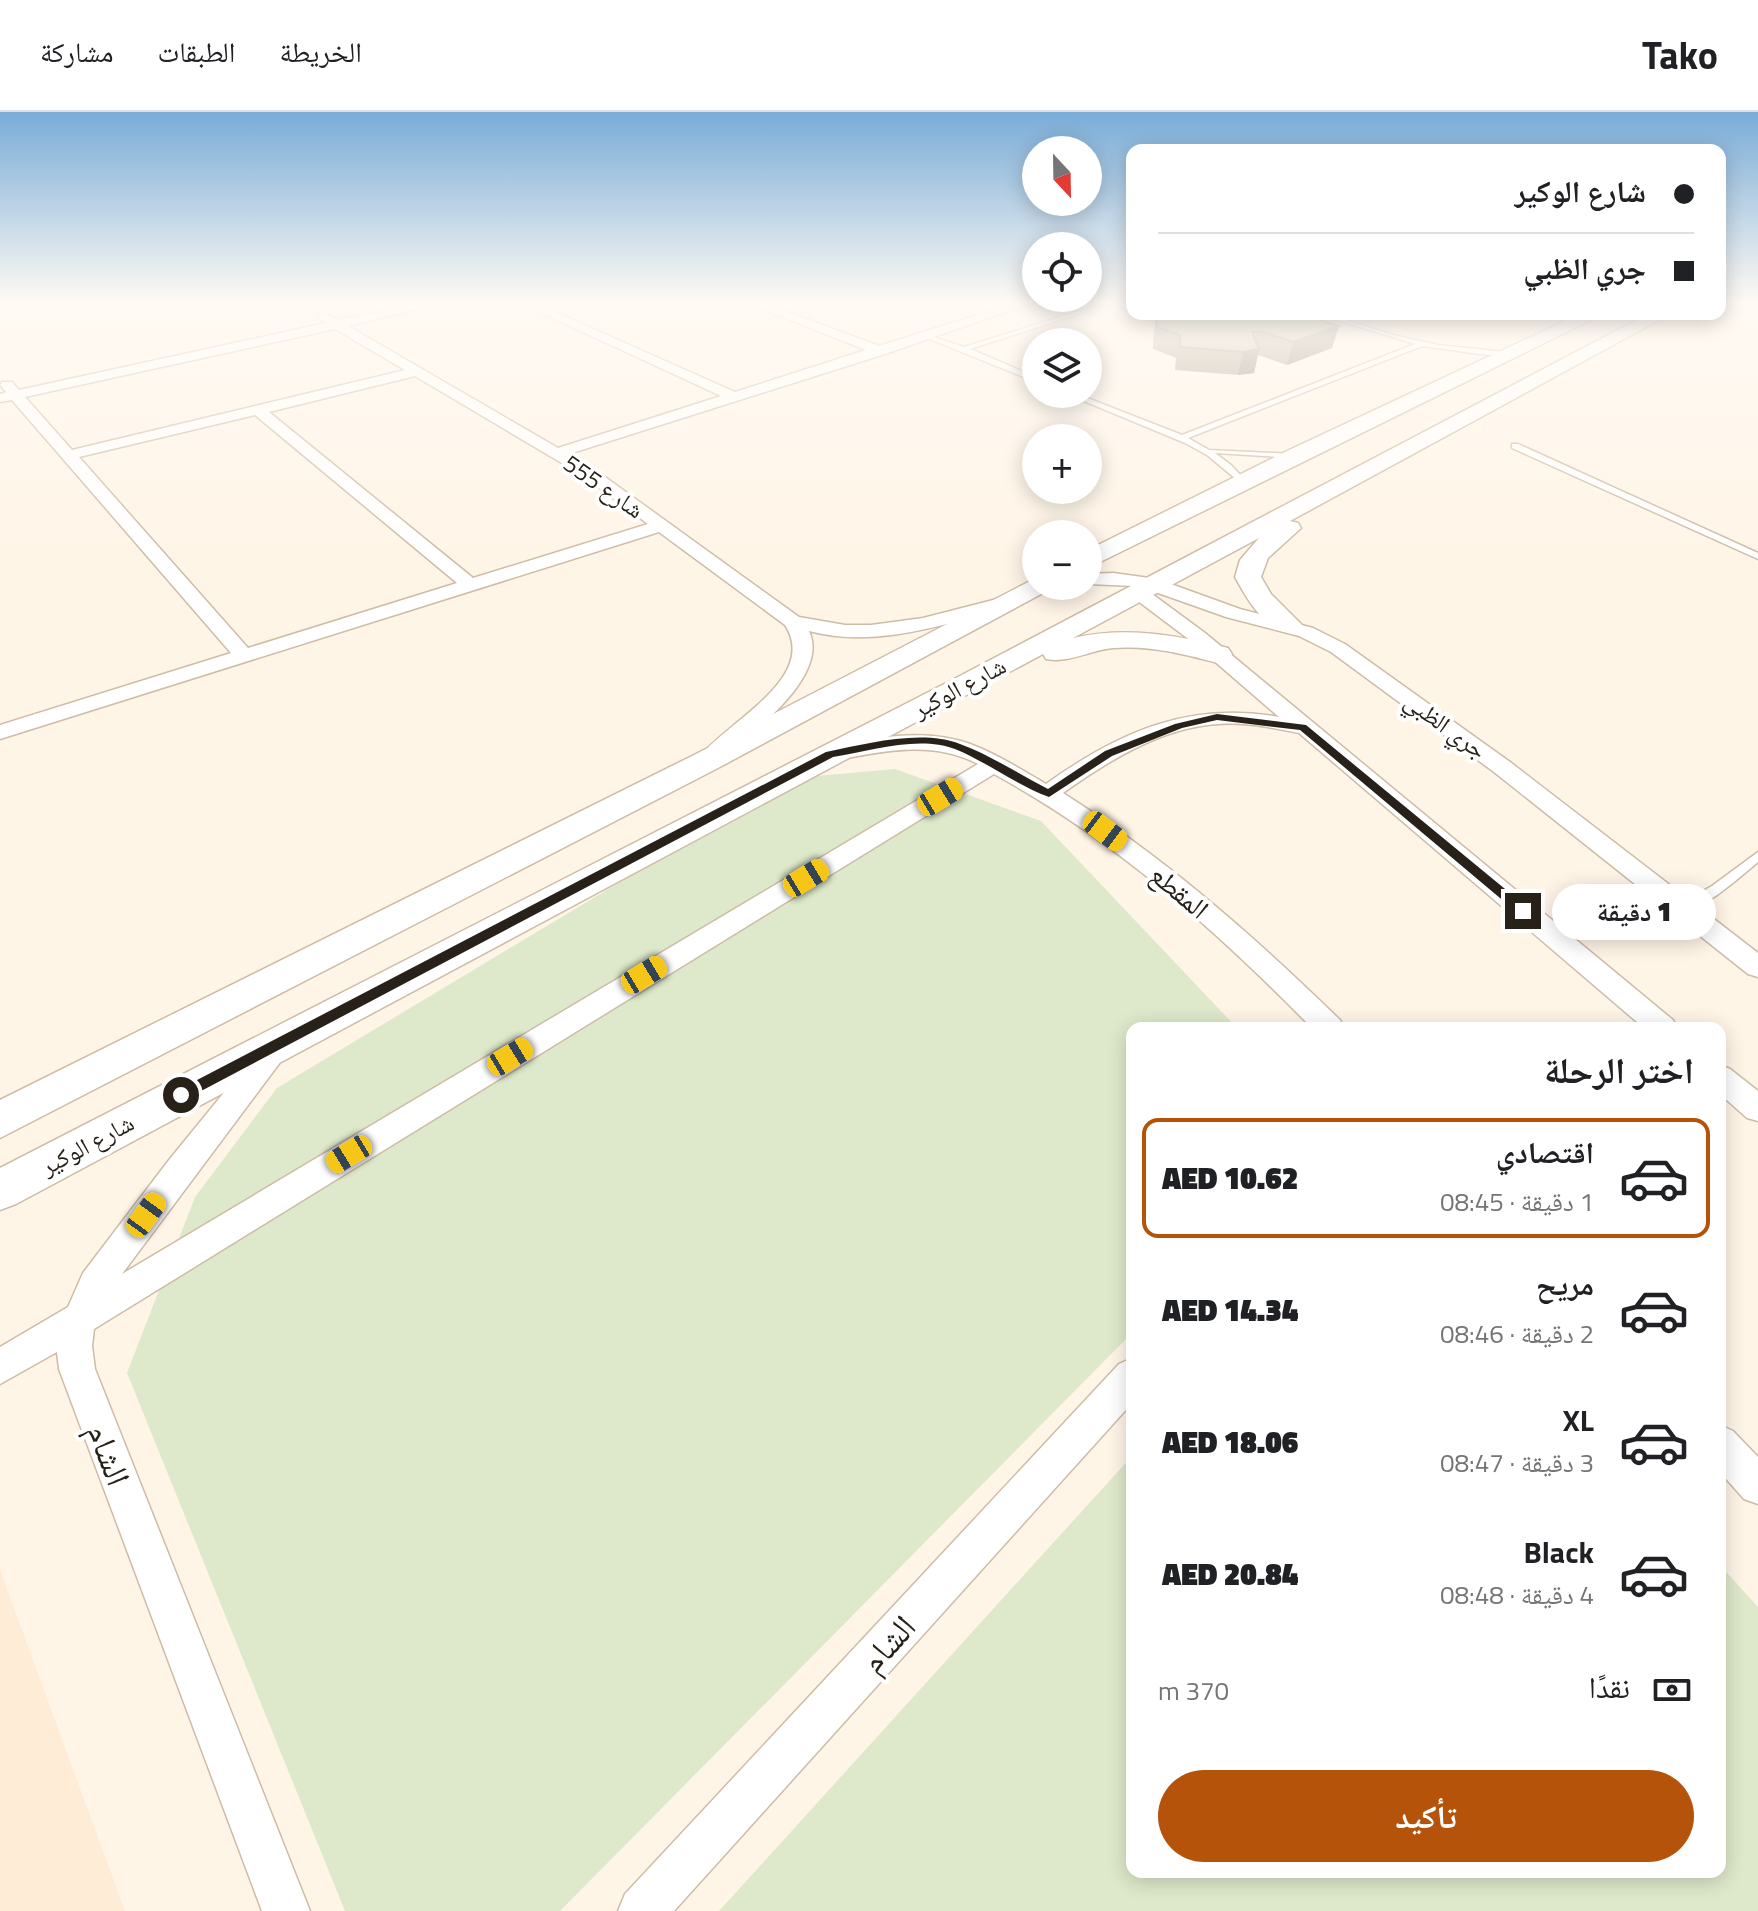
<!DOCTYPE html>
<html lang="ar">
<meta charset="utf-8">
<style>
body{margin:0;font-family:"Titillium Web","Noto Naskh Arabic",sans-serif;background:#f2f2f2;color:#202124;direction:rtl;height:100vh;display:flex;flex-direction:column;font-size:30px;white-space:nowrap}
*{box-sizing:border-box;margin:0}
p{font-size:26px;color:#757577}
.icon{flex:none;width:44px;height:44px;fill:none;stroke:currentColor;stroke-width:2;stroke-linecap:round;stroke-linejoin:round}
.map{position:relative;flex:1;overflow:hidden;direction:ltr}
.side{position:absolute;left:1126px;top:910px;width:600px;height:856px;display:flex;flex-direction:column;background:#fff;border-radius:16px;box-shadow:0 4px 20px #0003;direction:rtl}
.side>*{flex:none}
.banner{position:absolute;left:1126px;top:32px;width:600px;height:176px;border-radius:16px;box-shadow:0 4px 20px #0003;direction:rtl;display:grid;align-content:center;height:176px;padding:0 32px;background:#fff}
.needle{width:52px;rotate:158deg}
.buttons{position:absolute;left:1022px;top:24px;display:grid;gap:16px}
.buttons a{display:grid;place-items:center;width:80px;height:80px;border-radius:50%;background:#fff;box-shadow:0 4px 20px #0003;font-size:40px}
.end{position:absolute;width:36px;height:36px;margin:-18px;border:10px solid #272119;background:#fff;box-shadow:0 0 0 4px #fff}
.from{border-radius:50%}
.bubble{position:absolute;height:56px;border-radius:28px;background:#fff;box-shadow:0 4px 20px #0003;font-size:26px;font-weight:800;line-height:56px;text-align:center;direction:rtl}
.car{position:absolute;width:24px;height:48px;margin:-24px -12px;border-radius:10px;box-shadow:0 0 6px 2px #0007;background:linear-gradient(#f5c518 24%,#345 0 40%,#f5c518 0 76%,#345 0 86%,#f5c518 0)}
.banner b{display:flex;align-items:center;gap:28px;height:76px;font-size:30px}
.banner b+b{border-top:2px solid #e0e0e0}
.banner i{width:20px;height:20px;background:#202124}
ul{padding:0;list-style:none}
li{display:flex;align-items:center;gap:24px;height:120px;margin:0 16px 12px;padding:0 16px;border:4px solid transparent;border-radius:16px}
li div{flex:1}
li b{display:block;font-size:30px}
li em{font-style:normal;font-weight:800}
li.selected{border-color:#b45309}
li>.icon{width:72px;height:72px;stroke-width:1.5}
h2{padding:0 32px;font-size:36px;line-height:96px}
.pay{display:flex;align-items:center;gap:20px;height:88px;padding:0 32px;font-size:30px}
.pay p{margin-inline-start:auto}
.primary-button{display:flex;gap:16px;margin-top:auto;padding:16px 32px}
.primary-button a{flex:1;height:92px;border-radius:48px;background:#b45309;color:#fff;font-size:32px;font-weight:800;line-height:92px;text-align:center}
header{display:flex;align-items:center;gap:48px;box-sizing:border-box;height:112px;padding:0 40px;background:#fff;border-bottom:2px solid #e0e0e0}
header strong{font-size:38px}
nav{display:flex;gap:44px;margin-inline-start:auto;font-size:28px}
.map>svg:first-child{display:block}
.built{fill:#feecd6}
.green{fill:#dee9cb}
.lines{fill:none;stroke-linecap:round;stroke-linejoin:round}
.service-casing{stroke:#cdbca7;stroke-width:3}
.minor-casing{stroke:#cdbca7;stroke-width:3}
.secondary-casing{stroke:#cdbca7;stroke-width:3}
.service{fill:#fff;fill-rule:evenodd}
.minor{fill:#fff;fill-rule:evenodd}
.secondary{fill:#fff;fill-rule:evenodd}
.wall{fill:#a99c8a}
.shaded-wall{fill:#8a7f70}
.building{fill:#c5b5a0;stroke:#8a7f70;stroke-width:2}
.route{fill:#272119}
.labels{text-anchor:middle;dominant-baseline:central;stroke-width:8;stroke-linejoin:round;paint-order:stroke}
.far-street-label{font-size:24px;fill:#272119;stroke:#fff}
.street-label{font-size:28px;fill:#272119;stroke:#fff}
.near-street-label{font-size:34px;fill:#272119;stroke:#fff}
</style>
<header>
<strong>Tako</strong>
<nav><a>الخريطة</a><a>الطبقات</a><a>مشاركة</a></nav>
</header>
<div class="map">
<svg width="1758" height="1799" viewBox="0 0 1758 1799">
<rect width="100%" height="100%" fill="#fff5e7"/>
<path class="built" d="M0,1458L125,1799H0Z"/>
<path class="green" d="M895,657L1041,709L1237,916H1132V1221L560,1799H345L127,1261L195,1085L277,976L793,666Z
M1132,1344V1760H1720V1453L1758,1495V1799H719Z"/>
<g class="lines">
<g class="service-casing">
<path id="service" d="M1105,191H1113L970,237L1036,265V270L922,224L927,223L964,235Z
M1317,202H1326L1393,223L1438,233L1515,241L1487,243L1422,234L1188,326L1209,338L1295,342L1299,344L1295,346L1215,341L1231,353L1245,368V372H1242L1207,343L1185,331L1067,282H1077L1182,323L1415,232Z
M1512,332H1518L1758,441V447L1512,336Z
M1758,740V750C1741,764 1700,802 1678,799L1677,796L1678,793L1712,774Z"/>
</g>
<g class="minor-casing">
<path id="minor" d="M421,191H442L348,214L558,336L721,284L520,191H535L735,280L866,238L747,191H763L879,234L1015,191H1032L885,242L569,342L594,357L799,505L845,513H871L923,506L1001,486L1010,492L1008,496C944,512 875,537 809,519C831,566 747,624 717,652L709,654L698,647C724,611 820,567 785,513L659,420L0,627V613L231,541L12,288L0,290V282L6,280L0,273L2,270H12L19,278L326,211L318,205L324,201L339,208ZM335,217L405,258L72,338L25,285ZM415,264L582,363L648,412L473,466L269,300ZM255,303L457,471L248,536L79,345Z
M1113,461L1157,467L1240,497L1313,516L1345,532L1510,650L1758,841V865L1748,862L1494,660L1331,540L1299,524L1226,505L1144,476L1205,521L1673,908L1677,916H1644L1299,621C1273,616 1246,610 1219,612C1162,615 1108,649 1063,681C1165,746 1254,824 1340,908L1344,916H1312C1216,818 1115,728 994,662L94,1217L92,1234L95,1257L310,1799H262L59,1257L57,1240L0,1272V1235L68,1195L83,1161L169,1048L266,929L276,926L286,929L290,937L122,1162L978,652C930,627 881,640 831,649L820,642L823,637C869,626 924,615 970,632C997,642 1022,658 1046,672C1119,620 1189,589 1279,605L1191,529L1130,483L1128,479L1134,474L1088,472V462Z
M1720,953L1730,957L1758,979V1009L1747,1006L1720,982Z
M1132,1246V1291L674,1799H618L625,1782L1119,1252Z
M1720,1313L1733,1319L1758,1345V1392L1744,1387L1720,1360Z"/>
</g>
<g class="secondary-casing">
<path id="secondary" d="M1580,202H1603L1088,456V438L1287,339Z
M1648,202H1670L1290,409L1298,411L1301,416L1268,446L1261,465L1271,482L1303,514L1299,520C1269,527 1247,487 1235,465L1240,448L1259,426L1073,526C1127,514 1175,523 1228,536L1232,542L1228,548L1218,551C1184,542 1149,533 1113,536C1091,538 1067,552 1046,547L1043,542L16,1092L0,1098V1056L956,566Z
M1036,466V474H1049L1045,480L718,656L0,1026V988L696,642Z"/>
</g>
<use href="#service" class="service"/>
<use href="#minor" class="minor"/>
<use href="#secondary" class="secondary"/>
</g>
<path class="wall" d="M1148,202H1302L1339,214L1332,236L1287,253L1258,243L1254,261L1238,263L1175,258L1176,246L1153,237V227L1156,208L1148,205Z"/>
<path class="shaded-wall" d="M1339,214L1332,236L1287,253L1293,230Z
M1259,237L1254,261L1238,263L1243,240Z"/>
<path class="building" d="M1180,202H1302L1339,214L1293,230L1263,220H1252L1259,237L1243,240L1180,235V223L1157,215L1156,205L1180,206Z"/>
<linearGradient id="sky" x2="0" y2="1"><stop stop-color="#79acd7"/><stop offset="0.43" stop-color="#fffaf4"/><stop offset="1" stop-color="#fffaf4" stop-opacity="0"/></linearGradient>
<rect width="1758" height="443" fill="url(#sky)"/>
<path class="route" d="M1217,602L1306,613L1528,796V802H1519L1300,618L1217,608L1182,616L1112,644L1049,685C1016,673 987,650 955,637C919,623 869,639 833,645L186,987L181,988L174,983L176,979L826,640C866,632 921,617 960,632C990,643 1019,662 1048,677L1105,639L1175,612Z"/>
<g class="labels">
<g class="far-street-label">
<text transform="translate(604 374) rotate(35)">شارع 555</text>
<text transform="translate(959 575) rotate(-28)">شارع الوكير</text>
<text transform="translate(1446 613) rotate(36)">جري الظبي</text>
<text transform="translate(87 1032) rotate(-28)">شارع الوكير</text>
</g>
<g class="street-label">
<text transform="translate(1180 779) rotate(40)">المقطع</text>
</g>
<g class="near-street-label">
<text transform="translate(110 1342) rotate(69)">الشام</text>
<text transform="translate(887 1531) rotate(-48)">الشام</text>
</g>
</g>
</svg>
<div class="buttons">
<a><svg class="needle" viewBox="-14 -14 28 28"><path d="M0-13l5 13h-10z" fill="#e53935"/><path d="M0 13l5-13h-10z" fill="#757577"/></svg></a>
<a><svg class="icon" aria-label="locate" viewBox="0 0 24 24"><circle cx="12" cy="12" r="6"/><path d="M12 2v4M12 18v4M2 12h4M18 12h4"/></svg></a>
<a><svg class="icon" aria-label="layers" viewBox="0 0 24 24"><path d="M12 4l9 5-9 5-9-5zM3 14l9 5 9-5"/></svg></a>
<a>+</a>
<a>−</a>
</div>
<i class="end from" style="left:181px;top:983px"></i>
<i class="end" style="left:1523px;top:799px"></i>
<div class="bubble" style="left:1552px;top:772px;width:164px">1 دقيقة</div>
<i class="car" style="left:940px;top:685px;rotate:59deg"></i>
<i class="car" style="left:1105px;top:719px;rotate:127deg"></i>
<i class="car" style="left:806px;top:766px;rotate:59deg"></i>
<i class="car" style="left:644px;top:863px;rotate:59deg"></i>
<i class="car" style="left:510px;top:945px;rotate:59deg"></i>
<i class="car" style="left:349px;top:1042px;rotate:239deg"></i>
<i class="car" style="left:146px;top:1103px;rotate:36deg"></i>
<div class="banner">
<b><i class="from"></i>شارع الوكير</b>
<b><i></i>جري الظبي</b>
</div>
<section class="side">
<h2>اختر الرحلة</h2>
<ul>
<li class="selected"><svg class="icon" aria-label="car" viewBox="0 0 24 24"><path d="M5 17H2v-5l4-1 3-4h7l3 4 3 1v5h-3M9 17h6M6 11h13"/><circle cx="7" cy="17" r="2"/><circle cx="17" cy="17" r="2"/></svg><div><b>اقتصادي</b><p>1 دقيقة · 08:45</p></div><em>AED 10.62</em></li>
<li><svg class="icon" aria-label="car" viewBox="0 0 24 24"><path d="M5 17H2v-5l4-1 3-4h7l3 4 3 1v5h-3M9 17h6M6 11h13"/><circle cx="7" cy="17" r="2"/><circle cx="17" cy="17" r="2"/></svg><div><b>مريح</b><p>2 دقيقة · 08:46</p></div><em>AED 14.34</em></li>
<li><svg class="icon" aria-label="car" viewBox="0 0 24 24"><path d="M5 17H2v-5l4-1 3-4h7l3 4 3 1v5h-3M9 17h6M6 11h13"/><circle cx="7" cy="17" r="2"/><circle cx="17" cy="17" r="2"/></svg><div><b>XL</b><p>3 دقيقة · 08:47</p></div><em>AED 18.06</em></li>
<li><svg class="icon" aria-label="car" viewBox="0 0 24 24"><path d="M5 17H2v-5l4-1 3-4h7l3 4 3 1v5h-3M9 17h6M6 11h13"/><circle cx="7" cy="17" r="2"/><circle cx="17" cy="17" r="2"/></svg><div><b>Black</b><p>4 دقيقة · 08:48</p></div><em>AED 20.84</em></li>
</ul>
<div class="pay"><svg class="icon" aria-label="cash" viewBox="0 0 24 24"><path d="M3 7h18v10H3z"/><circle cx="12" cy="12" r="2"/></svg>نقدًا<p>370 m</p></div>
<div class="primary-button"><a>تأكيد</a></div>
</section>
</div>
